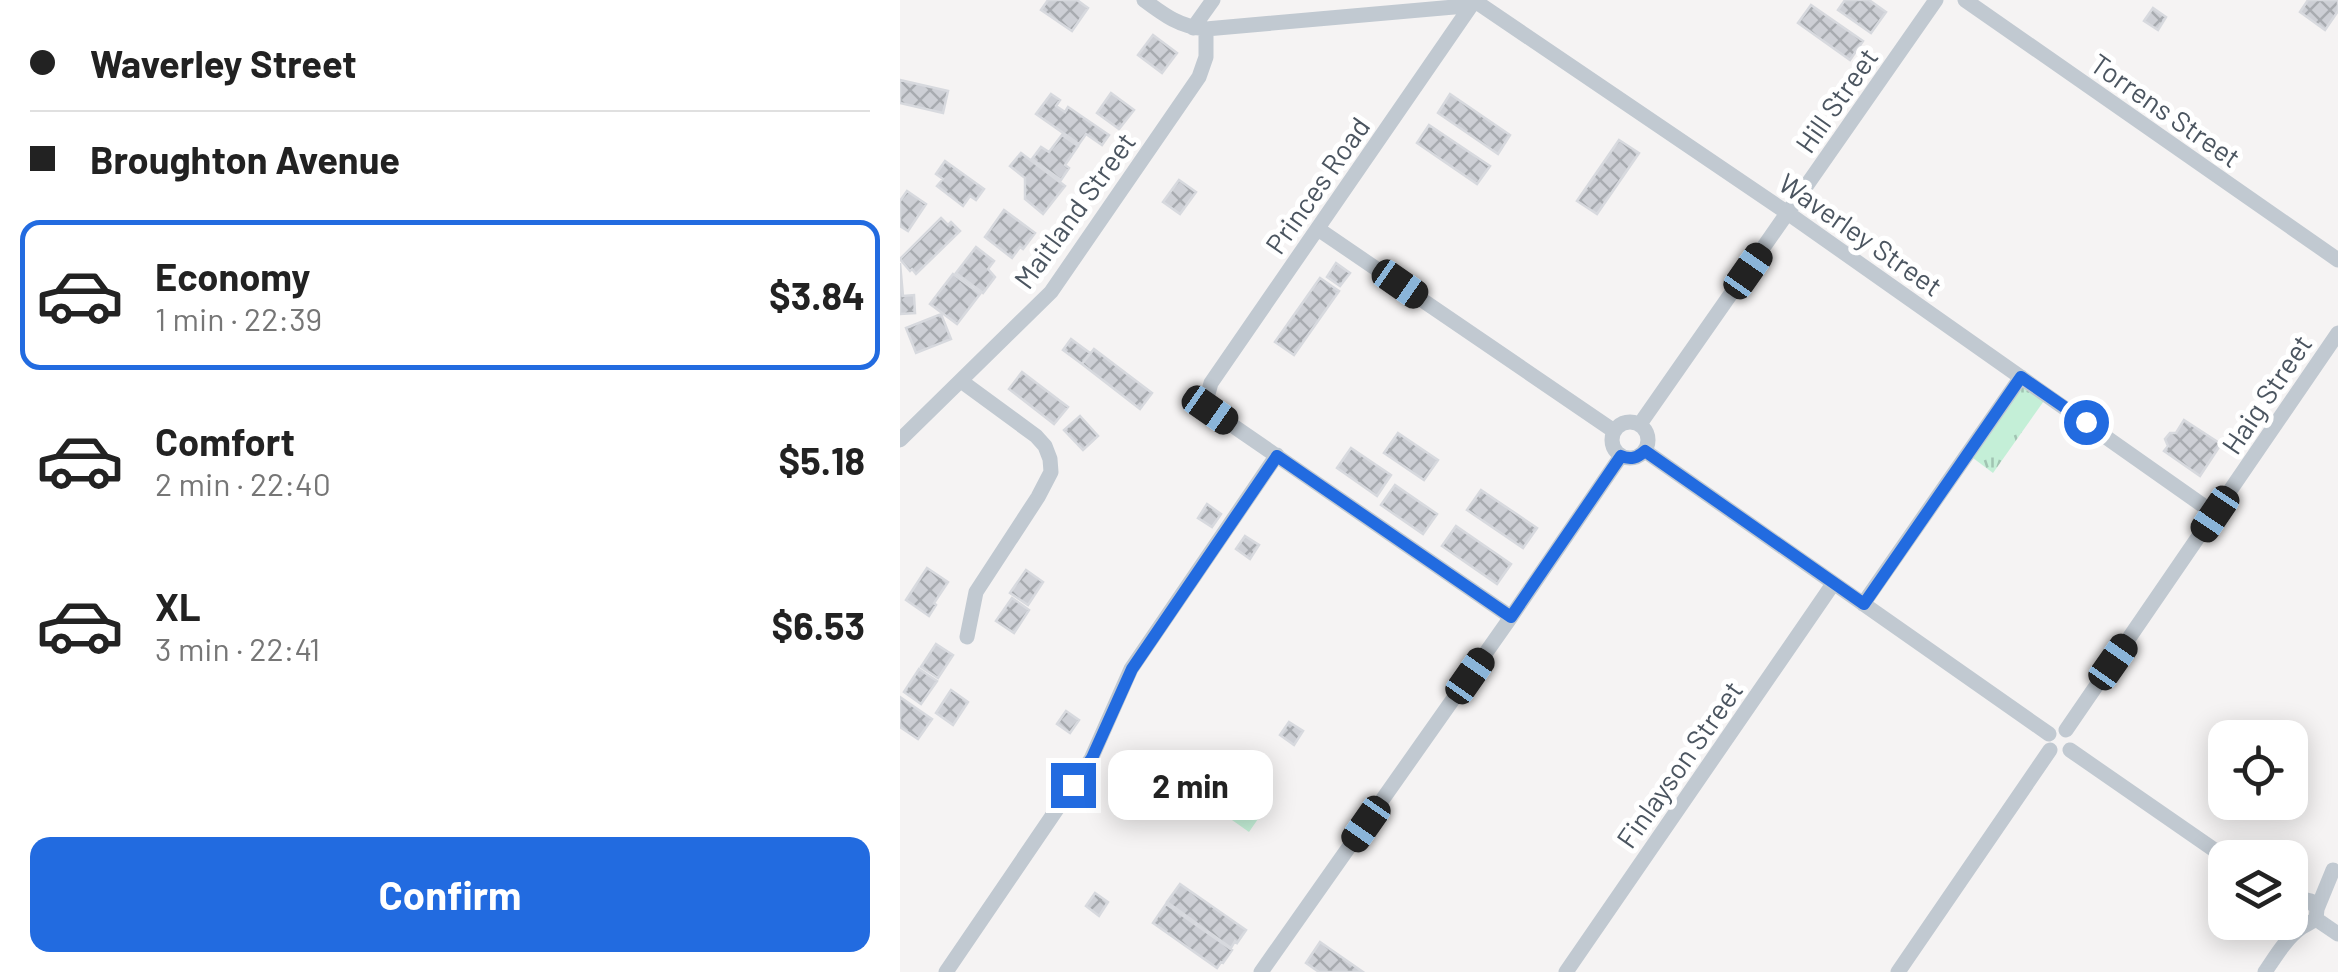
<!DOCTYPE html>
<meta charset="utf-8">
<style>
body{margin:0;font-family:Barlow,sans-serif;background:#f6f6f6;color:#222;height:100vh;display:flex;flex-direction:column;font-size:38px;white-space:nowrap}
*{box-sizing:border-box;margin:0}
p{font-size:32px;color:#767676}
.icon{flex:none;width:55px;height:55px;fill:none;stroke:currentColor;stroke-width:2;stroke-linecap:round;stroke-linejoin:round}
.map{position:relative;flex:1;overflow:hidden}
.sheet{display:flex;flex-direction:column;background:#fff;width:900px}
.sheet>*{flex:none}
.top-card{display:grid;align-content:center;height:220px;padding:0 30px;background:#fff}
.tools{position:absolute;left:1308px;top:720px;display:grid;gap:20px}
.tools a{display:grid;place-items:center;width:100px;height:100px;border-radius:20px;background:#fff;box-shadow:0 5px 25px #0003;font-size:50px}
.end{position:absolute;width:45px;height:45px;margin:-22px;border:12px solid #226be0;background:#fff;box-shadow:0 0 0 5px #fff}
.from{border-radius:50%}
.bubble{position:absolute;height:70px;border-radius:20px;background:#fff;box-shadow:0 5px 25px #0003;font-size:32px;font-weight:700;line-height:70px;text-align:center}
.car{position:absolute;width:30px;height:60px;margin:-30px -15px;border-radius:12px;box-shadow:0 0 8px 2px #0007;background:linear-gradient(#222 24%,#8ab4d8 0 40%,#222 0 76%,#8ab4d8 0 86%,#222 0)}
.top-card b{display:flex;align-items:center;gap:35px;height:95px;font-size:38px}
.top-card b+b{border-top:2px solid #e0e0e0}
.top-card i{width:25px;height:25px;background:#222}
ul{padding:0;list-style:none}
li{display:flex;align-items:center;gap:30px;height:150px;margin:0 20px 15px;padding:0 10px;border:5px solid transparent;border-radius:20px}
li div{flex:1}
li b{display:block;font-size:38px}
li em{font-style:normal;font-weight:700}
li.on{border-color:#226be0}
li>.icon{width:90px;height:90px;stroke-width:1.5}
.button{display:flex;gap:20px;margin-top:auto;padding:20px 30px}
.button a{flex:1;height:115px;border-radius:20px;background:#226be0;color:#fff;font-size:40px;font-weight:700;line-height:115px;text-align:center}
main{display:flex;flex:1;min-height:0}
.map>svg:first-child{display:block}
.grass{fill:url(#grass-tufts)}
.pitch{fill:#c4efd7}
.building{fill:url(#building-cross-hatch);stroke:#d7d9de;stroke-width:2.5}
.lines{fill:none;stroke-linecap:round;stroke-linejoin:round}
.street{stroke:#c1c9d1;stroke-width:15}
.route{stroke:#226be0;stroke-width:12}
.labels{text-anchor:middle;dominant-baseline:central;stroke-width:10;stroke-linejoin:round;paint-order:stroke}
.street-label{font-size:28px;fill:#4b5560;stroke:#fff}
</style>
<main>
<section class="sheet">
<div class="top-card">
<b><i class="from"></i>Waverley Street</b>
<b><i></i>Broughton Avenue</b>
</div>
<ul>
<li class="on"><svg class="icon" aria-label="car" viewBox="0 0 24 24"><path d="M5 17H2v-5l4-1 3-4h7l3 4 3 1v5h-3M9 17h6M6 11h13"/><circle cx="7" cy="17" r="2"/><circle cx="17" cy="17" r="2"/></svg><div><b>Economy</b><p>1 min · 22:39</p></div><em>$3.84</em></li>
<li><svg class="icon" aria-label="car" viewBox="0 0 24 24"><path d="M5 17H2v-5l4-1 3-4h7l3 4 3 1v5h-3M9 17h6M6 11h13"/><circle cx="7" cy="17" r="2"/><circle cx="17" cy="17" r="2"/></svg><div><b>Comfort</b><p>2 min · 22:40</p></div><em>$5.18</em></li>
<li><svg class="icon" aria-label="car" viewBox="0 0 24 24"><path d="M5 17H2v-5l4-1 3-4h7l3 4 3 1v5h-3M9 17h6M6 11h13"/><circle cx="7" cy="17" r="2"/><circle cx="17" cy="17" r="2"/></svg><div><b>XL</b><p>3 min · 22:41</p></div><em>$6.53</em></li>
</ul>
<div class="button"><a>Confirm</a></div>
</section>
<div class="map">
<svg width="1438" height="972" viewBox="0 0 1438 972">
<defs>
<pattern id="grass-tufts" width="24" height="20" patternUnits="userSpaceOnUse" patternTransform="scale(2.5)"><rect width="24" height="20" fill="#c4efd7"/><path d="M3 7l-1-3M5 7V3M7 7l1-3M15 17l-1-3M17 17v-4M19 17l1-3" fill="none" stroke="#a1c4b2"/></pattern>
<pattern id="building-cross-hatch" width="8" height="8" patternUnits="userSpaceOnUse" patternTransform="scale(2.5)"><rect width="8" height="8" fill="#cdcfd5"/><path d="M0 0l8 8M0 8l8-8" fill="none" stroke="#a8abb0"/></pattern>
</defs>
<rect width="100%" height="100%" fill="#f5f3f3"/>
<path class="grass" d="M1121,381L1146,398L1093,473L1069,455Z"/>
<path class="pitch" d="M311,762L369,803L349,832L291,791Z"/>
<path class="building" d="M148,0H177L188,8L172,31L141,10Z
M945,0H969L986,12L971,33L938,10Z
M1408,0H1438V11L1425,30L1400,12Z
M911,5L963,41L950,60L898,23Z
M1253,8L1266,17L1258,30L1244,21Z
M253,35L277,53L262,73L238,55Z
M0,80L48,91L43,113L0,103Z
M211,93L234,110L219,129L197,113Z
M151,94L160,100L156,106L165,112L168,107L209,135L202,145L186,134L179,144L136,114Z
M550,94L610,135L598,154L538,113Z
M529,125L590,166L577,184L517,143Z
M162,135L178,146L165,165L169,168L161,180L132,159L141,147L149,152Z
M719,140L739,153L697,214L677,201Z
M121,153L165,186L143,214L125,199V178L110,166Z
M45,161L84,189L76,200L70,196L63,206L37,186L43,179L36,174Z
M279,180L296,192L280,214L263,202Z
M7,191L26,204L8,231L0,226V201Z
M104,210L135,233L123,249L120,247L112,258L85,237Z
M41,218L48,225L51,222L60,231L16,274L12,269L10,271L0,259Z
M76,247L94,261L88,269L95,277L83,293L56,273Z
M0,263L3,296L14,295L15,313L0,314Z
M436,263L450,273L440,286L427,277Z
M53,274L80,294L57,324L30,304Z
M420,278L439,291L394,355L375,342Z
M41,314L51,339L16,353L6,328Z
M171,339L190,353L182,364L163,350Z
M194,349L252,393L240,409L182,364Z
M122,372L168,407L154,424L109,389Z
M180,416L198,436L183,450L164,430Z
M1284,420L1321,444L1300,476L1264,451L1268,446L1265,439L1270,433H1276Z
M498,433L538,460L524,480L484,453Z
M451,448L491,475L477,496L437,468Z
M495,485L537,514L523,534L481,505Z
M581,490L637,528L623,548L567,510Z
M307,504L321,514L312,527L298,518Z
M556,526L611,564L597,584L542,546Z
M345,536L359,545L350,559L336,549Z
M27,568L48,582L34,603L36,605L29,616L6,600Z
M126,570L143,582L128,605L110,593Z
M112,598L129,610L114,633L96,621Z
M36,644L53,655L38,678L21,667Z
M19,669L37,681L21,704L4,692Z
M51,690L68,702L53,725L36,713Z
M0,697L32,719L18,739L0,727Z
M166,711L179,720L170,733L157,724Z
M389,722L403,731L394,745L380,735Z
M280,884L346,930L337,943L335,941L331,948L267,902Z
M195,893L208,902L199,916L186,906Z
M266,904L332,950L323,963L321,962L317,968L253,923Z
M420,942L463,972H419L406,963Z"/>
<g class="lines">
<path class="street" d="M244,0C264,15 280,27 306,29L554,7L575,1L889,214L1315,514
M575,0L311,383L306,401L310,410L611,617
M1065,0L1438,260
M293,28L313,0
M418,229L714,431
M61,381L136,436L145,446L150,459L151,472L138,497L76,592L67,637
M712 440a18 18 0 1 1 36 0a18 18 0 1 1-36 0Z
M740,424L1036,0
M0,440L151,292L299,77L306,57V29
M745,451L1149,734
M963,604L1121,377
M1166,730L1438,333
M1170,750L1326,858
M1390,896L1411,901L1417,909
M1416,919L1417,909L1433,870
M1416,919L1438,934
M1390,921L1393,904L1399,899
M46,972L191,759L231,669L377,455
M361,972L611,617L721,456
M666,972L933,584
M998,972L1150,750
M1365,972C1375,957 1387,937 1402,927C1407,924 1412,922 1416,919"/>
</g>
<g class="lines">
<path class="route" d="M173,785L192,758L232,669L377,456L611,617L721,456C731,460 737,458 745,451L964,604L1121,377L1186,422"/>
</g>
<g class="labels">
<g class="street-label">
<text transform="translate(936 100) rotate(-55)">Hill Street</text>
<text transform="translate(1266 110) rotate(35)">Torrens Street</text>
<text transform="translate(417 185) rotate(-55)">Princes Road</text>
<text transform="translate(174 210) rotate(-54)">Maitland Street</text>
<text transform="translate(961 234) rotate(35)">Waverley Street</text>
<text transform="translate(1366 394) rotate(-56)">Haig Street</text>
<text transform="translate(779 764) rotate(-55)">Finlayson Street</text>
</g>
</g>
</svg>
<div class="tools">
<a><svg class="icon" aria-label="locate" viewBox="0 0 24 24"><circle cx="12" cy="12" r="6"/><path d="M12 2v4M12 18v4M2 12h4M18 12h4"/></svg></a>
<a><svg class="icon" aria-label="layers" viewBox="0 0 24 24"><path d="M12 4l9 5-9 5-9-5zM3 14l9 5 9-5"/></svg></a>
</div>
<i class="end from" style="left:1186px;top:422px"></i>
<i class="end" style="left:173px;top:785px"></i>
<div class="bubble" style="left:208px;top:750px;width:165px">2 min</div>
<i class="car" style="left:848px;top:271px;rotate:35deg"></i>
<i class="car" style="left:500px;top:284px;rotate:125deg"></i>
<i class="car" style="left:310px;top:410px;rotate:125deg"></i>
<i class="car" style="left:1315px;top:514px;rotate:214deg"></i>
<i class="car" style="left:1213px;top:662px;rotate:35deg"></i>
<i class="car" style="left:570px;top:676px;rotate:35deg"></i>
<i class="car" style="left:466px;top:824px;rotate:215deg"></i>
</div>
</main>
